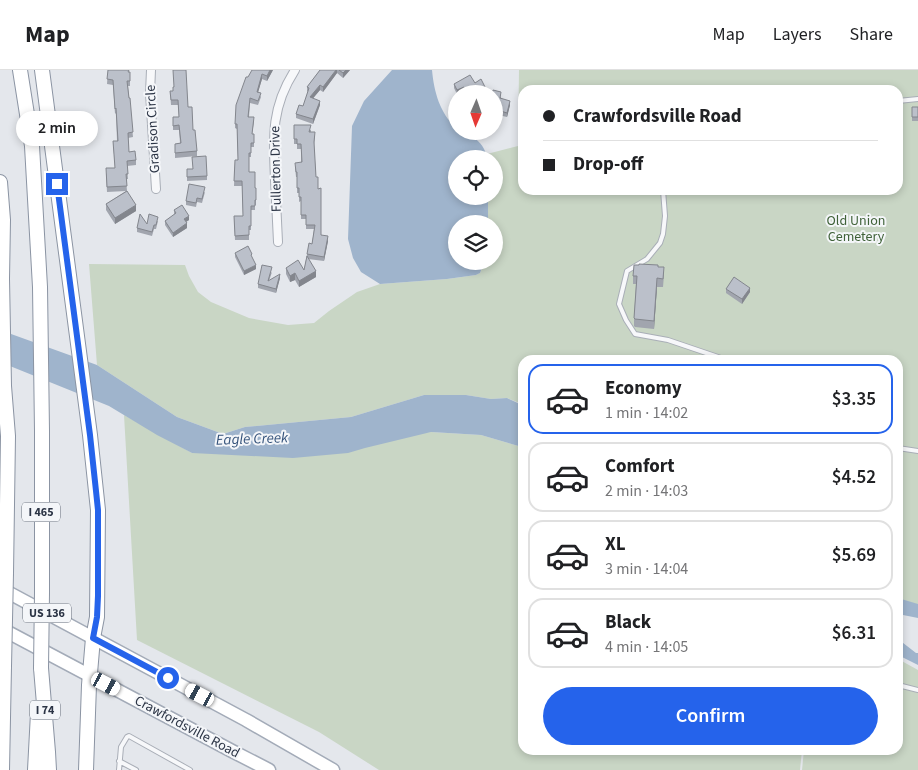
<!DOCTYPE html>
<meta charset="utf-8">
<style>
body{margin:0;font-family:"Source Sans 3",sans-serif;background:#f6f6f6;color:#202124;height:100vh;display:flex;flex-direction:column;font-size:19px;white-space:nowrap}
*{box-sizing:border-box;margin:0}
p{font-size:16px;color:#757577}
.icon{flex:none;width:28px;height:28px;fill:none;stroke:currentColor;stroke-width:2;stroke-linecap:round;stroke-linejoin:round}
.map{position:relative;flex:1;overflow:hidden}
.sheet{position:absolute;left:518px;top:285px;width:385px;height:400px;display:flex;flex-direction:column;background:#fff;border-radius:15px;box-shadow:0 2px 8px #0003}
.sheet>*{flex:none}
.hud{position:absolute;left:518px;top:15px;width:385px;height:110px;border-radius:15px;box-shadow:0 2px 8px #0003;display:grid;align-content:center;height:110px;padding:0 25px;background:#fff}
.needle{width:32px;rotate:182deg}
.tools{position:absolute;left:448px;top:15px;display:grid;gap:10px}
.tools a{display:grid;place-items:center;width:55px;height:55px;border-radius:50%;background:#fff;box-shadow:0 2px 8px #0003;font-size:25px}
.end{position:absolute;width:22px;height:22px;margin:-11px;border:6px solid #2563eb;background:#fff;box-shadow:0 0 0 2px #fff}
.from{border-radius:50%}
.bubble{position:absolute;height:35px;border-radius:18px;background:#fff;box-shadow:0 2px 8px #0003;font-size:16px;font-weight:600;line-height:35px;text-align:center}
.car{position:absolute;width:15px;height:30px;margin:-15px -8px;border-radius:6px;box-shadow:0 0 4px 1px #0007;background:linear-gradient(#fff 24%,#345 0 40%,#fff 0 76%,#345 0 86%,#fff 0)}
.hud b{display:flex;align-items:center;gap:18px;height:48px;font-size:19px}
.hud b+b{border-top:1px solid #e0e0e0}
.hud i{width:12px;height:12px;background:#202124}
ul{padding:9px 0 0;list-style:none}
li{display:flex;align-items:center;gap:15px;height:70px;margin:0 10px 8px;padding:0 15px;border:2px solid #e0e0e0;border-radius:15px}
li div{flex:1}
li b{display:block;font-size:19px}
li em{font-style:normal;font-weight:600}
li.current{border-color:#2563eb}
li>.icon{width:45px;height:45px;stroke-width:1.5}
.button{display:flex;gap:10px;margin-top:auto;padding:10px 25px}
.button a{flex:1;height:58px;border-radius:30px;background:#2563eb;color:#fff;font-size:20px;font-weight:600;line-height:58px;text-align:center}
header{display:flex;align-items:center;gap:30px;box-sizing:border-box;height:70px;padding:0 25px;background:#fff;border-bottom:1px solid #e0e0e0}
header strong{font-size:24px}
nav{display:flex;gap:28px;margin-inline-start:auto;font-size:18px}
.map>svg:first-child{display:block}
.green{fill:#c9d6c5;fill-rule:evenodd}
.water{fill:#9fb4cc}
.lines{fill:none;stroke-linecap:round;stroke-linejoin:round}
.service-casing{stroke:#a9aeb7;stroke-width:6}
.minor-casing{stroke:#a9aeb7;stroke-width:10}
.primary-casing{stroke:#a3abb8;stroke-width:15}
.motorway-casing{stroke:#8b94a3;stroke-width:16}
.service{stroke:#f7f8fa;stroke-width:4}
.minor{stroke:#f7f8fa;stroke-width:8}
.primary{stroke:#fff;stroke-width:12}
.motorway{stroke:#fff;stroke-width:14}
.motorway-bridge-casing{stroke:#8b94a3;stroke-width:16;stroke-linecap:butt}
.motorway-bridge{stroke:#fff;stroke-width:14}
.wall{fill:#a1a5ae}
.shaded-wall{fill:#83868d}
.building{fill:#bbc0ca;stroke:#83868d}
.route{stroke:#2563eb;stroke-width:6}
.labels{text-anchor:middle;dominant-baseline:central;stroke-width:4;stroke-linejoin:round;paint-order:stroke}
.shield{fill:#f4f6f9;stroke:#676e7b;stroke-width:1}
.shield-label{font-size:12px;font-weight:bold;fill:#2b3445}
.street-label{font-size:14px;fill:#2b3445;stroke:#f4f6f9}
.park-label{font-size:14px;fill:#3f6138;stroke:#f4f6f9}
.water-label{font-size:15px;font-style:italic;fill:#34527a;stroke:#f4f6f9}
</style>
<header>
<strong>Map</strong>
<nav><a>Map</a><a>Layers</a><a>Share</a></nav>
</header>
<div class="map">
<svg width="918" height="700" viewBox="0 0 918 700">
<rect width="100%" height="100%" fill="#e4e7ec"/>
<path class="green" d="M519,0H918V535L898,528V290H522V334L507,328L491,329L466,325H424L351,347L245,357L223,364L177,347L97,295L89,194L185,195L189,206L198,222L211,232L249,248L288,255L314,253L329,241L357,222L380,214L447,209L476,205L480,203L485,191H494V154H488V126H494V89H487V84L518,76ZM522,20H898V120H522Z
M124,345L192,383L431,362L481,365L522,377V680H802L800,700H379L319,662L137,570Z
M898,589L918,600V700H802L804,680H898Z"/>
<path class="water" d="M392,0H432C434,22 440,43 456,58V61C470,61 486,74 487,89H456V126H488V154H456V191H485L480,203L476,205L447,209L380,214L361,202L353,188L348,169L352,56L364,31Z
M0,260L97,295L177,347L223,364L245,357L351,347L424,325H466L491,329L507,328L522,335V377L481,365L431,362L365,378L348,383L293,388L192,383L157,365L109,336L0,292Z
M898,528L918,534V548L898,544Z
M898,569L916,583H918V595L898,585Z"/>
<g class="lines">
<g class="service-casing">
<path id="service" d="M898,31L918,29
M663,120L665,146L663,164L660,173L647,189L627,201L619,234L626,250L635,264L668,270L721,288L723,290
M898,378L918,381
M898,615L918,620
M119,691L136,700
M119,700L121,677L127,667L129,666L190,700"/>
</g>
<g class="minor-casing">
<path id="minor" d="M151,0L150,23L156,119
M278,172C277,151 276,130 275,109C273,67 271,37 295,0"/>
</g>
<g class="primary-casing">
<path id="primary" d="M0,518L246,650L333,700
M0,558L232,681L269,700"/>
</g>
<g class="motorway-casing">
<path id="motorway" d="M20,0L32,76L40,217L42,361V523
M42,0L90,365L98,440L97,547L93,568L89,615L86,700
M0,112L3,150L2,209L4,316L8,366L6,503
M41,598L48,682L49,700
M2,700L4,596
M35,700L38,643"/>
</g>
<use href="#service" class="service"/>
<use href="#minor" class="minor"/>
<use href="#primary" class="primary"/>
<use href="#motorway" class="motorway"/>
<g class="motorway-bridge-casing">
<path id="motorway-bridge" d="M4,596L6,503
M41,598L42,523"/>
</g>
<use href="#motorway-bridge" class="motorway-bridge"/>
</g>
<path class="wall" d="M108,0L130,2V16H128L133,67L128,68L129,82L136,90V95L127,96L128,109H126L127,121L136,141L115,154L106,140V134L126,121L107,122L106,104L115,98L113,71H117L116,43L115,44L113,15L107,14Z
M273,0L267,11L262,9L258,22L261,27L258,35L250,33L249,47L254,52L252,64L254,73V77H251V87H249V102L255,118H256V135H255V140H251V160H249V170H235L234,146H243L242,116H234L235,90H238L237,59L235,58V54L248,7Z
M320,0H350L343,8L337,3L323,22L320,20L313,28L320,35L313,54L296,48V44L303,36L308,22L307,21V17Z
M475,13L485,21L480,24H465L464,21L459,24H457L454,18V14Z
M170,21L188,37L197,81V86L175,88V74L180,73L179,60H173V47H179L178,35H171Z
M494,24L501,27V28L510,35L507,47L494,44Z
M912,37H918V51H912Z
M294,55L311,60V62L315,67L314,75L316,107L321,165L328,171L324,191L308,189L316,207L299,217L295,210L290,212L286,204V198L304,200L307,184L312,174L314,159H306V149H301V131L299,132V123H297V107H296L295,97L301,92V79H297V74H294Z
M187,99L207,106V110L187,111Z
M205,122L202,133L197,132L196,137L186,135V131Z
M174,140L189,150L186,152L187,158L173,167L165,155V151L174,145Z
M158,151L156,159H154L152,166L137,162V158L147,154Z
M235,183L252,188L256,199L244,205L235,187Z
M658,197L664,205L663,217H657L654,259L635,257L634,256V248L636,214H633V206Z
M272,202L269,211L280,208L276,223L258,218V214Z
M726,219L750,222L742,234L726,223Z"/>
<path class="shaded-wall" d="M270,0H273L267,11V6Z
M336,0H337V3L323,22V17Z
M346,0H350L343,8V3Z
M262,4V9L257,26V22Z
M320,15V20L310,32V27Z
M464,17V21L457,24V20Z
M485,17V21L480,24H473Z
M320,31V35L313,54V49Z
M510,31V35L507,47V43Z
M136,135V141L115,154V148Z
M189,146V150L184,153V149Z
M187,153V158L173,167V163Z
M328,166V171L324,191V187Z
M256,195V199L244,205V201Z
M316,201V207L299,217V211Z
M295,203V210L290,212V206Z
M280,204V208L276,223V219Z
M657,208V217L654,259V251Z
M750,218V222L742,234V229Z"/>
<path class="building" d="M108,0H129L128,2H130V11H127L129,28H130L133,62L128,63L129,82L135,81L136,90L127,91L128,104H126L127,116L107,117L106,98H115L113,71H118L116,38L115,39L113,10L107,9Z
M173,0H186L188,37H192L193,60H195L197,81L175,83V74L181,73L179,55L173,56V47H179L178,30H171L170,21H173V17H174Z
M252,0H270L267,6L262,4L257,22L261,23L258,31L250,28L248,47H254L252,64H254V73H251V83H249V102H255V118H256V130H255V136H251V156H249V165L235,166L234,146H243L242,111H234L235,90H238L237,54H235L236,35L246,7H248Z
M320,0H336L323,17L320,15L310,27L320,31L313,49L296,44L299,35L303,36L309,18L307,17Z
M339,0H346L343,3Z
M470,5L475,13L481,9L485,17L473,24H468L464,17L457,20L454,14Z
M493,20L501,22L500,28L510,31L507,43L494,39V24H492Z
M912,37H918V47H912Z
M294,55H311L309,62H315L314,72L316,107H318V119L321,118V165L328,166L324,187L307,184L309,173L312,174L315,155H306V145H301V127H299V118H297V102H296L295,93L302,92L301,74H297V69H294Z
M206,86L207,106L187,107V99H193L192,87Z
M189,114L205,117L202,129L197,128L196,133L186,131Z
M127,121L136,135L115,148L106,134Z
M182,135L189,146L184,149L187,153L173,163L165,151L176,143L174,140Z
M140,144L147,154L149,144L158,147L156,155H154L152,162L137,158Z
M248,176L252,184L251,185L256,195L244,201L235,183Z
M307,186L316,201L299,211L295,203L290,206L286,198L298,190L304,200Z
M639,194L658,195V197H664L663,209L657,208L654,251L635,249L634,248L637,206H633L634,195H639Z
M262,195L272,197L268,211L280,204L276,219L258,214Z
M734,207L750,218L742,229L726,219Z"/>
<g class="lines">
<path class="route" d="M57,114L90,365L96,421L98,440V526L97,547L93,568L168,608"/>
</g>
<g class="labels">
<g class="shield">
<rect x="22" y="432.5" width="38" height="19" rx="4"/>
<rect x="23" y="533.5" width="48" height="19" rx="4"/>
<rect x="30" y="630.5" width="30" height="19" rx="4"/>
</g>
<g class="shield-label">
<text x="41" y="442">I 465</text>
<text x="47" y="543">US 136</text>
<text x="45" y="640">I 74</text>
</g>
<g class="street-label">
<text transform="translate(153 59) rotate(-93)">Gradison Circle</text>
<text transform="translate(276 99) rotate(-91)">Fullerton Drive</text>
<text transform="translate(187 657) rotate(28)">Crawfordsville Road</text>
</g>
<g class="park-label">
<text x="856" y="151">Old Union<tspan x="856" dy="16">Cemetery</tspan></text>
</g>
<g class="water-label">
<text transform="translate(252 369) rotate(-2)">Eagle Creek</text>
</g>
</g>
</svg>
<div class="tools">
<a><svg class="needle" viewBox="-14 -14 28 28"><path d="M0-13l5 13h-10z" fill="#e53935"/><path d="M0 13l5-13h-10z" fill="#757577"/></svg></a>
<a><svg class="icon" aria-label="locate" viewBox="0 0 24 24"><circle cx="12" cy="12" r="6"/><path d="M12 2v4M12 18v4M2 12h4M18 12h4"/></svg></a>
<a><svg class="icon" aria-label="layers" viewBox="0 0 24 24"><path d="M12 4l9 5-9 5-9-5zM3 14l9 5 9-5"/></svg></a>
</div>
<i class="end from" style="left:168px;top:608px"></i>
<i class="end" style="left:57px;top:114px"></i>
<div class="bubble" style="left:16px;top:41px;width:82px">2 min</div>
<i class="car" style="left:106px;top:614px;rotate:118deg"></i>
<i class="car" style="left:200px;top:625px;rotate:298deg"></i>
<div class="hud">
<b><i class="from"></i>Crawfordsville Road</b>
<b><i></i>Drop-off</b>
</div>
<section class="sheet">
<ul>
<li class="current"><svg class="icon" aria-label="car" viewBox="0 0 24 24"><path d="M5 17H2v-5l4-1 3-4h7l3 4 3 1v5h-3M9 17h6M6 11h13"/><circle cx="7" cy="17" r="2"/><circle cx="17" cy="17" r="2"/></svg><div><b>Economy</b><p>1 min · 14:02</p></div><em>$3.35</em></li>
<li><svg class="icon" aria-label="car" viewBox="0 0 24 24"><path d="M5 17H2v-5l4-1 3-4h7l3 4 3 1v5h-3M9 17h6M6 11h13"/><circle cx="7" cy="17" r="2"/><circle cx="17" cy="17" r="2"/></svg><div><b>Comfort</b><p>2 min · 14:03</p></div><em>$4.52</em></li>
<li><svg class="icon" aria-label="car" viewBox="0 0 24 24"><path d="M5 17H2v-5l4-1 3-4h7l3 4 3 1v5h-3M9 17h6M6 11h13"/><circle cx="7" cy="17" r="2"/><circle cx="17" cy="17" r="2"/></svg><div><b>XL</b><p>3 min · 14:04</p></div><em>$5.69</em></li>
<li><svg class="icon" aria-label="car" viewBox="0 0 24 24"><path d="M5 17H2v-5l4-1 3-4h7l3 4 3 1v5h-3M9 17h6M6 11h13"/><circle cx="7" cy="17" r="2"/><circle cx="17" cy="17" r="2"/></svg><div><b>Black</b><p>4 min · 14:05</p></div><em>$6.31</em></li>
</ul>
<div class="button"><a>Confirm</a></div>
</section>
</div>
